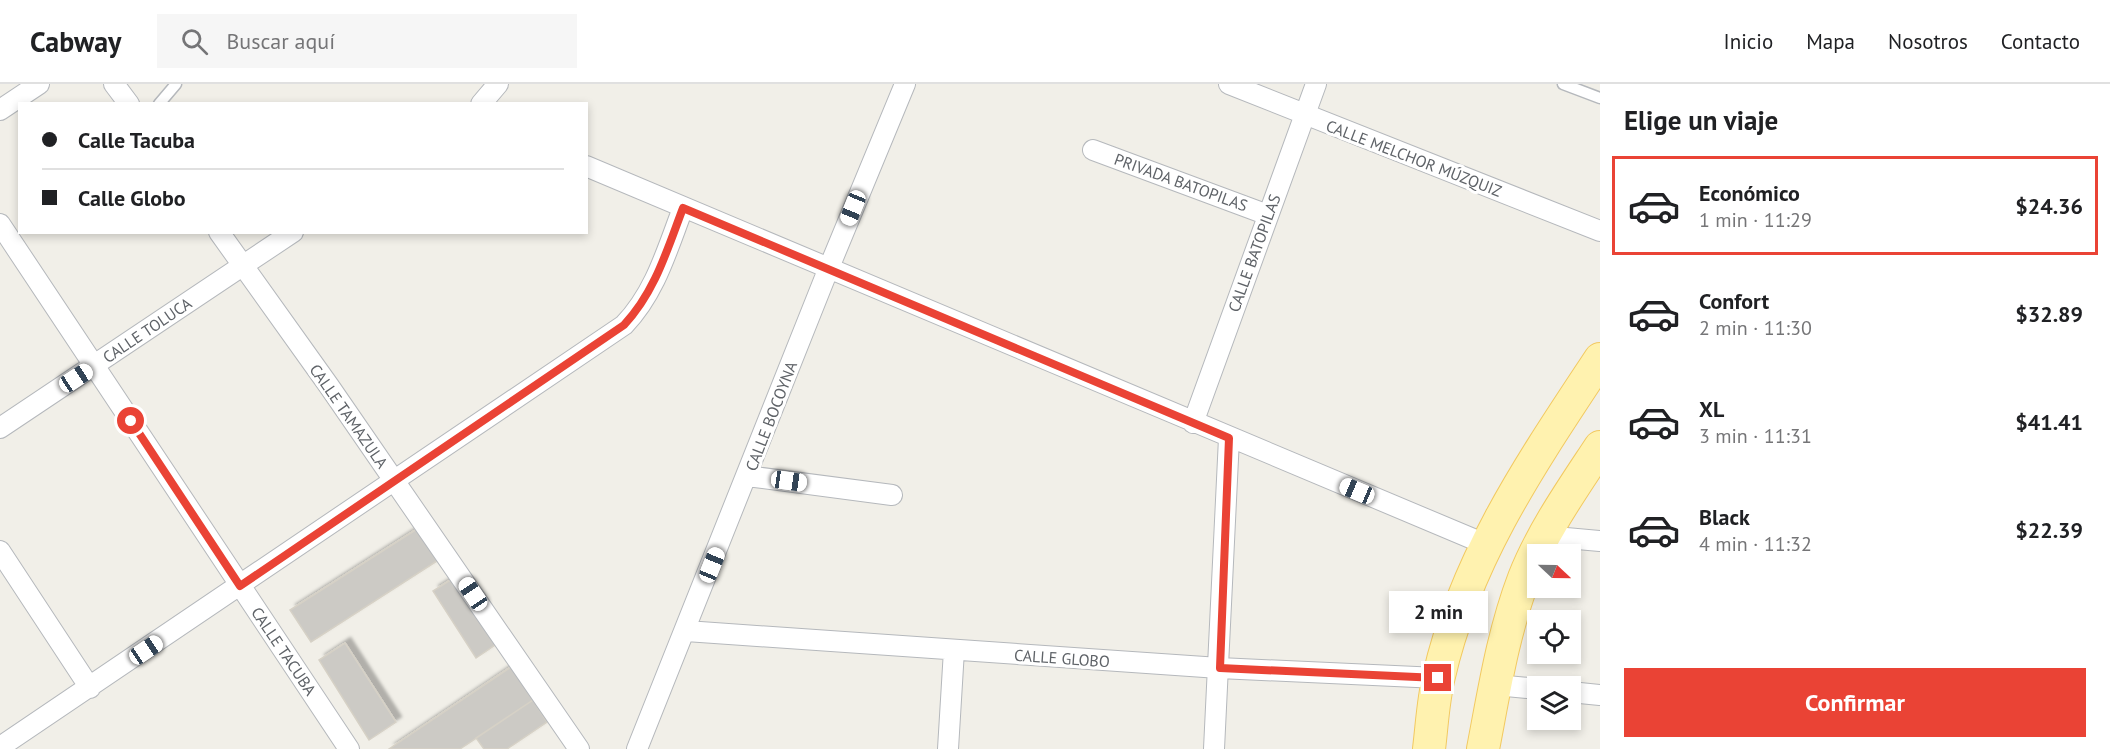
<!DOCTYPE html>
<html lang="es">
<meta charset="utf-8">
<style>
body{margin:0;font-family:"PT Sans",sans-serif;background:#f6f6f6;color:#202124;height:100vh;display:flex;flex-direction:column;font-size:22px;white-space:nowrap}
*{box-sizing:border-box;margin:0}
p{font-size:20px;color:#757577}
.icon{flex:none;width:33px;height:33px;fill:none;stroke:currentColor;stroke-width:2;stroke-linecap:round;stroke-linejoin:round}
.map{position:relative;flex:1;overflow:hidden}
.sheet{display:flex;flex-direction:column;background:#fff;width:510px}
.sheet>*{flex:none}
.top-card{position:absolute;left:18px;top:18px;width:570px;height:132px;border-radius:0px;box-shadow:0 3px 9px #0003;display:grid;align-content:center;height:132px;padding:0 24px;background:#fff}
.needle{width:39px;rotate:112deg}
.tools{position:absolute;left:1527px;top:460px;display:grid;gap:12px}
.tools a{display:grid;place-items:center;width:54px;height:54px;border-radius:0px;background:#fff;box-shadow:0 3px 9px #0003;font-size:30px}
.end{position:absolute;width:27px;height:27px;margin:-14px;border:8px solid #ea4335;background:#fff;box-shadow:0 0 0 3px #fff}
.from{border-radius:50%}
.bubble{position:absolute;height:42px;border-radius:0px;background:#fff;box-shadow:0 3px 9px #0003;font-size:20px;font-weight:600;line-height:42px;text-align:center}
.car{position:absolute;width:18px;height:36px;margin:-18px -9px;border-radius:8px;box-shadow:0 0 4px 2px #0007;background:linear-gradient(#fff 24%,#345 0 40%,#fff 0 76%,#345 0 86%,#fff 0)}
.top-card b{display:flex;align-items:center;gap:21px;height:57px;font-size:22px}
.top-card b+b{border-top:2px solid #e0e0e0}
.top-card i{width:15px;height:15px;background:#202124}
ul{padding:0;list-style:none}
li{display:flex;align-items:center;gap:18px;height:99px;margin:0 12px 9px;padding:0 12px;border:3px solid transparent;border-radius:0px}
li div{flex:1}
li b{display:block;font-size:22px}
li em{font-style:normal;font-weight:600}
li.current{border-color:#ea4335}
li>.icon{width:54px;height:54px;stroke-width:1.5}
h2{padding:0 24px;font-size:27px;line-height:72px}
.button{display:flex;gap:12px;margin-top:auto;padding:12px 24px}
.button a{flex:1;height:69px;border-radius:0px;background:#ea4335;color:#fff;font-size:24px;font-weight:600;line-height:69px;text-align:center}
header{display:flex;align-items:center;gap:36px;box-sizing:border-box;height:84px;padding:0 30px;background:#fff;border-bottom:2px solid #e0e0e0}
header strong{font-size:28px}
nav{display:flex;gap:33px;margin-inline-start:auto;font-size:21px}
.search{width:420px;height:54px;background:#f6f6f6;display:flex;align-items:center;gap:15px;box-sizing:border-box;padding:0 21px;border-radius:0px;color:#757577;font-size:22px}
main{display:flex;flex:1;min-height:0}
.map>svg:first-child{display:block}
.building{fill:#cccac5;stroke:#d6d1c6;stroke-width:1.5;filter:url(#shadow)}
.lines{fill:none;stroke-linecap:round;stroke-linejoin:round}
.service-casing{stroke:#b5b8bc;stroke-width:13}
.minor-casing{stroke:#b5b8bc;stroke-width:22}
.primary-casing{stroke:#f2c960;stroke-width:34}
.service{stroke:#fff;stroke-width:10}
.minor{stroke:#fff;stroke-width:20}
.primary{stroke:#fff2af;stroke-width:32}
.route{stroke:#ea4335;stroke-width:8}
.labels{text-anchor:middle;dominant-baseline:central;stroke-width:6;stroke-linejoin:round;paint-order:stroke}
.street-label{font-size:16px;fill:#5f6368;stroke:#fff}
</style>
<header>
<strong>Cabway</strong>
<div class="search"><svg class="icon" aria-label="search" viewBox="0 0 24 24"><circle cx="10" cy="10" r="6"/><path d="M15 15l6 6"/></svg>Buscar aquí</div>
<nav><a>Inicio</a><a>Mapa</a><a>Nosotros</a><a>Contacto</a></nav>
</header>
<main>
<div class="map">
<svg width="1600" height="665" viewBox="0 0 1600 665">
<defs>
<filter id="shadow"><feDropShadow dx="5.5" dy="-5.5" stdDeviation="1.5" flood-color="#0004"/></filter>
</defs>
<rect width="100%" height="100%" fill="#f1efe8"/>
<path class="building" d="M417,445L437,477L311,558L290,526Z
M452,495L495,561L476,574L433,507Z
M345,559L396,638L369,656L319,576Z
M511,583L533,616L460,665H389Z
M533,616L547,638L507,665H484L476,654Z"/>
<g class="lines">
<g class="service-casing">
<path id="service" d="M1563,0L1600,14
M159,20L176,0"/>
</g>
<g class="minor-casing">
<path id="minor" d="M114,0L129,20
M1229,0L1600,147
M481,20L498,0
M0,26L39,0
M1093,66L1268,131
M586,82L1485,460
M0,140L349,665
M219,148L329,302L579,665
M1193,339L1316,0
M0,344L293,148
M747,392L892,411
M1544,452L1600,457
M0,467L90,604
M686,547L1219,584L1438,594
M1496,601L1538,605
M1570,608L1600,611
M0,663L624,241C655,209 667,166 683,124
M637,665L828,186L905,0
M948,665L954,566
M1214,665L1229,354"/>
</g>
<g class="primary-casing">
<path id="primary" d="M1429,665C1432,641 1433,616 1439,592C1466,473 1534,375 1600,275
M1483,665C1494,608 1503,549 1524,494C1542,448 1573,404 1600,363"/>
</g>
<use href="#service" class="service"/>
<use href="#minor" class="minor"/>
<use href="#primary" class="primary"/>
</g>
<g class="lines">
<path class="route" d="M131,337L240,502L624,241C655,208 667,166 683,124L1229,354L1220,584L1438,594"/>
</g>
<g class="labels">
<g class="street-label">
<text transform="translate(1414 74) rotate(21)">CALLE MELCHOR MÚZQUIZ</text>
<text transform="translate(1181 98) rotate(20)">PRIVADA BATOPILAS</text>
<text transform="translate(1254 169) rotate(-70)">CALLE BATOPILAS</text>
<text transform="translate(147 246) rotate(-34)">CALLE TOLUCA</text>
<text transform="translate(349 332) rotate(55)">CALLE TAMAZULA</text>
<text transform="translate(771 332) rotate(-69)">CALLE BOCOYNA</text>
<text transform="translate(284 567) rotate(56)">CALLE TACUBA</text>
<text transform="translate(1062 574) rotate(4)">CALLE GLOBO</text>
</g>
</g>
</svg>
<div class="tools">
<a><svg class="needle" viewBox="-14 -14 28 28"><path d="M0-13l5 13h-10z" fill="#e53935"/><path d="M0 13l5-13h-10z" fill="#757577"/></svg></a>
<a><svg class="icon" aria-label="locate" viewBox="0 0 24 24"><circle cx="12" cy="12" r="6"/><path d="M12 2v4M12 18v4M2 12h4M18 12h4"/></svg></a>
<a><svg class="icon" aria-label="layers" viewBox="0 0 24 24"><path d="M12 4l9 5-9 5-9-5zM3 14l9 5 9-5"/></svg></a>
</div>
<i class="end from" style="left:131px;top:337px"></i>
<i class="end" style="left:1438px;top:594px"></i>
<div class="bubble" style="left:1389px;top:507px;width:99px">2 min</div>
<i class="car" style="left:853px;top:124px;rotate:202deg"></i>
<i class="car" style="left:76px;top:294px;rotate:57deg"></i>
<i class="car" style="left:789px;top:397px;rotate:98deg"></i>
<i class="car" style="left:1357px;top:407px;rotate:293deg"></i>
<i class="car" style="left:712px;top:481px;rotate:22deg"></i>
<i class="car" style="left:473px;top:510px;rotate:326deg"></i>
<i class="car" style="left:146px;top:566px;rotate:56deg"></i>
<div class="top-card">
<b><i class="from"></i>Calle Tacuba</b>
<b><i></i>Calle Globo</b>
</div>
</div>
<section class="sheet">
<h2>Elige un viaje</h2>
<ul>
<li class="current"><svg class="icon" aria-label="car" viewBox="0 0 24 24"><path d="M5 17H2v-5l4-1 3-4h7l3 4 3 1v5h-3M9 17h6M6 11h13"/><circle cx="7" cy="17" r="2"/><circle cx="17" cy="17" r="2"/></svg><div><b>Económico</b><p>1 min · 11:29</p></div><em>$24.36</em></li>
<li><svg class="icon" aria-label="car" viewBox="0 0 24 24"><path d="M5 17H2v-5l4-1 3-4h7l3 4 3 1v5h-3M9 17h6M6 11h13"/><circle cx="7" cy="17" r="2"/><circle cx="17" cy="17" r="2"/></svg><div><b>Confort</b><p>2 min · 11:30</p></div><em>$32.89</em></li>
<li><svg class="icon" aria-label="car" viewBox="0 0 24 24"><path d="M5 17H2v-5l4-1 3-4h7l3 4 3 1v5h-3M9 17h6M6 11h13"/><circle cx="7" cy="17" r="2"/><circle cx="17" cy="17" r="2"/></svg><div><b>XL</b><p>3 min · 11:31</p></div><em>$41.41</em></li>
<li><svg class="icon" aria-label="car" viewBox="0 0 24 24"><path d="M5 17H2v-5l4-1 3-4h7l3 4 3 1v5h-3M9 17h6M6 11h13"/><circle cx="7" cy="17" r="2"/><circle cx="17" cy="17" r="2"/></svg><div><b>Black</b><p>4 min · 11:32</p></div><em>$22.39</em></li>
</ul>
<div class="button"><a>Confirmar</a></div>
</section>
</main>
